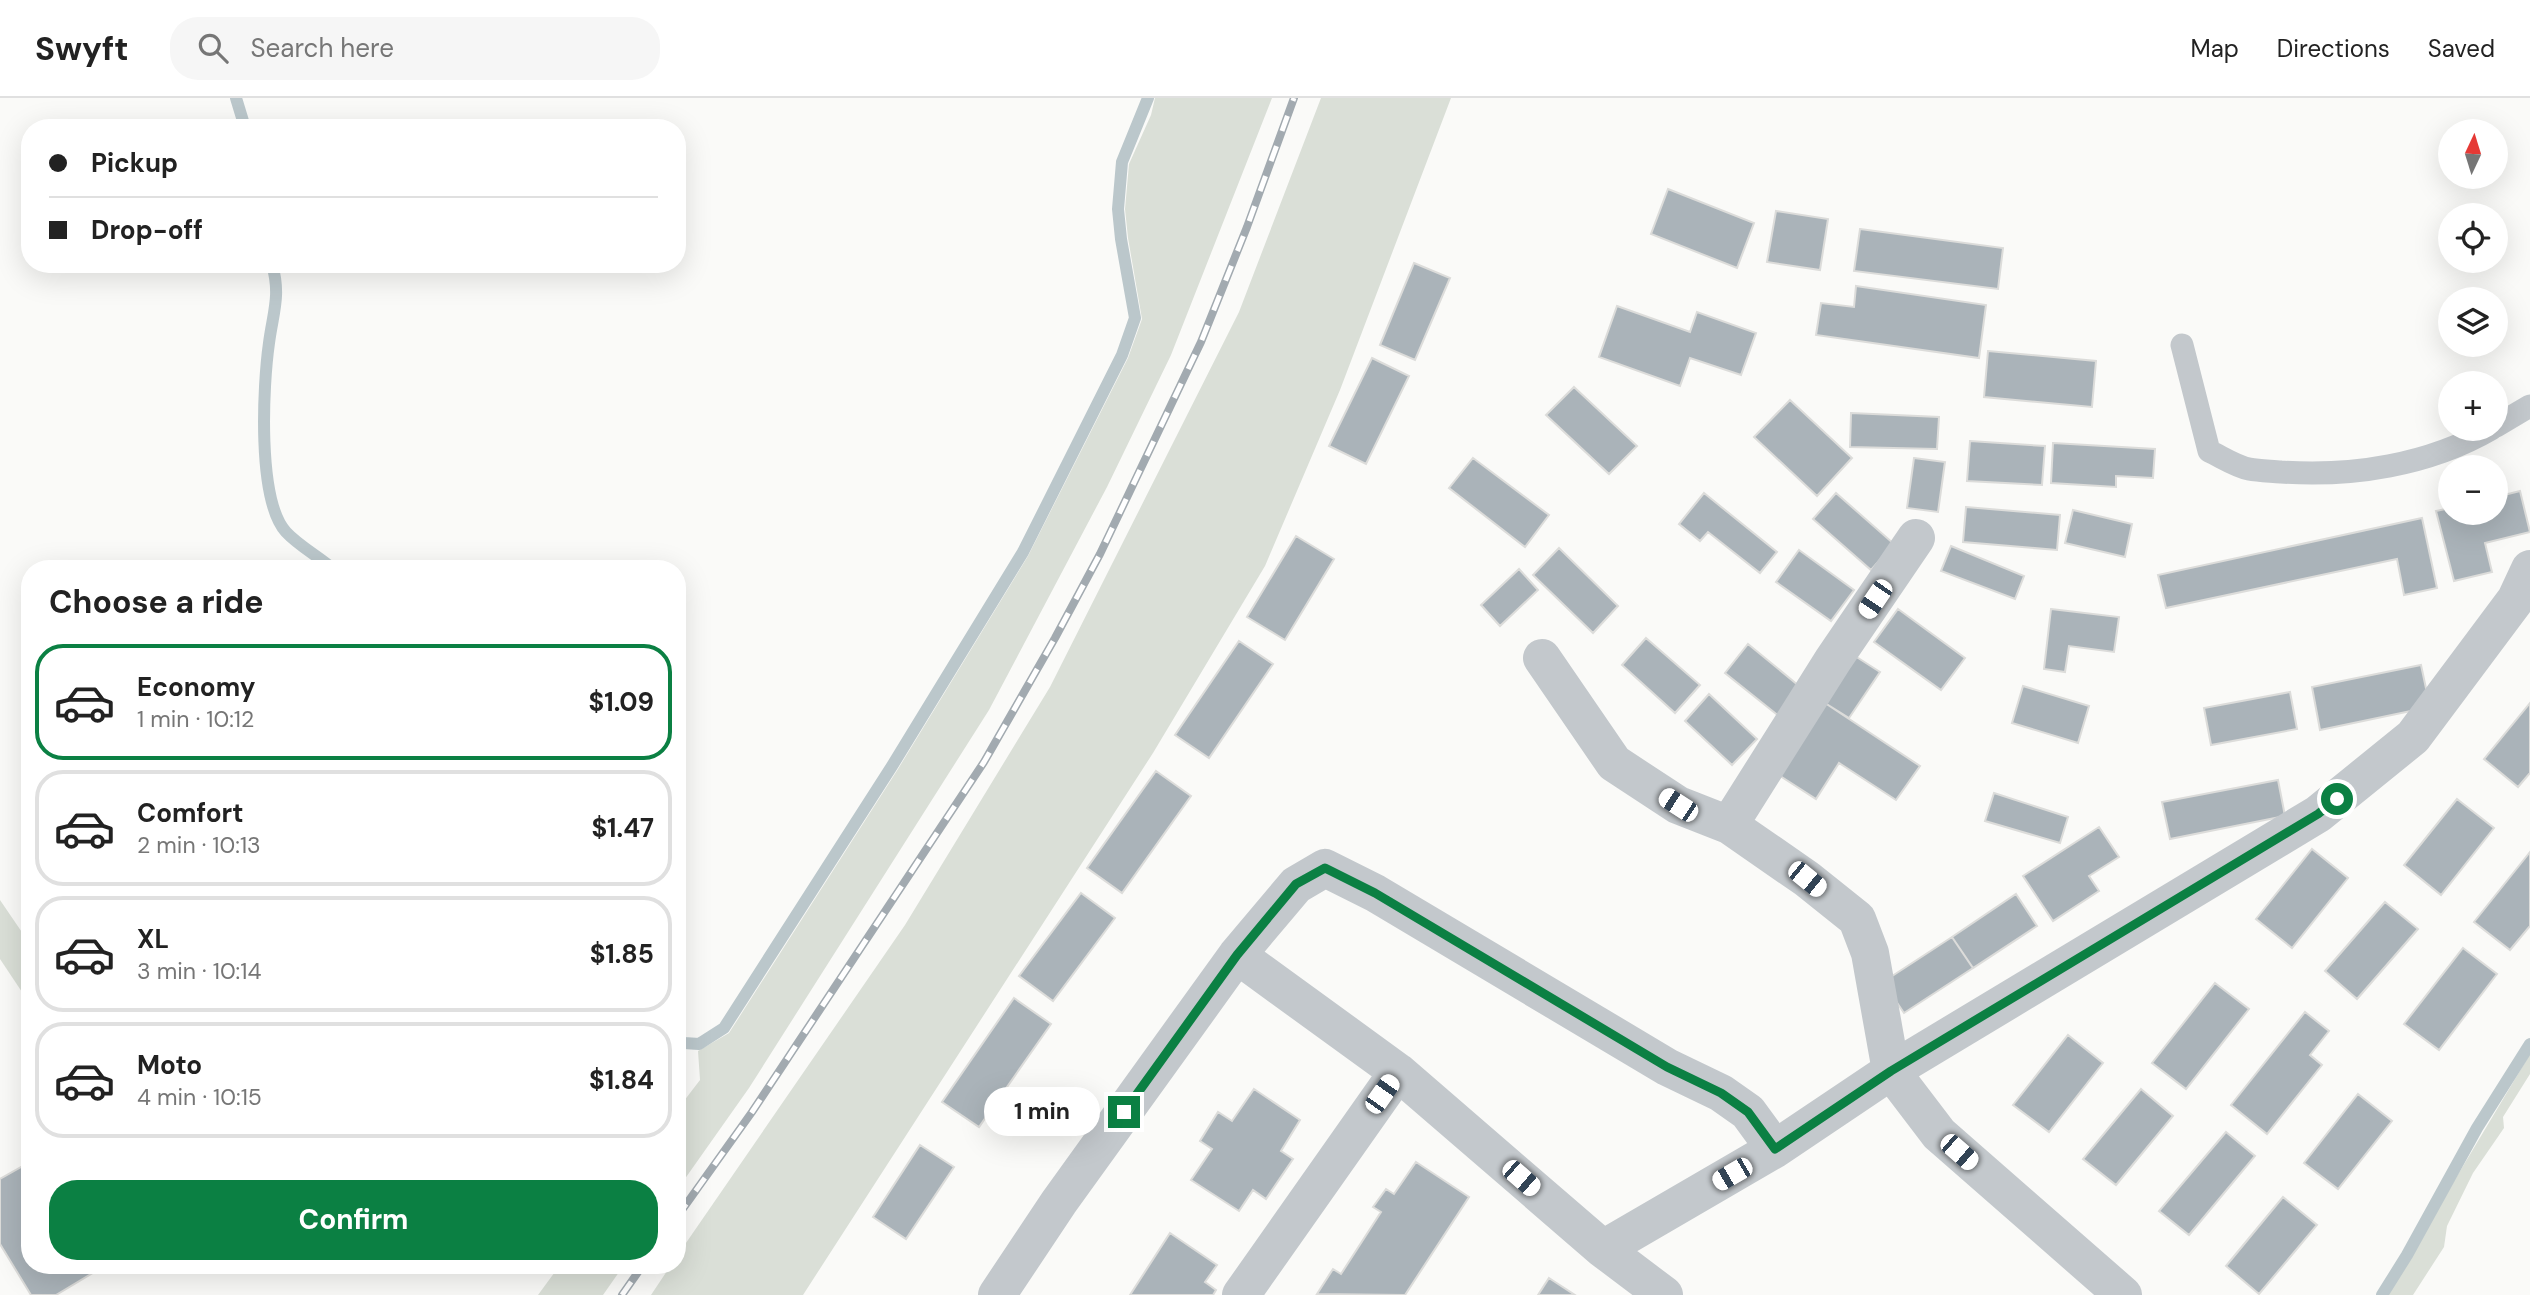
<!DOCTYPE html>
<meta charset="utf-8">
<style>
body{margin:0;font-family:"DM Sans",sans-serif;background:#f6f6f6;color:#222;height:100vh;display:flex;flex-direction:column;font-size:26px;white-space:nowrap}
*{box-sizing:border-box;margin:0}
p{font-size:23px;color:#767676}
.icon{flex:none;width:38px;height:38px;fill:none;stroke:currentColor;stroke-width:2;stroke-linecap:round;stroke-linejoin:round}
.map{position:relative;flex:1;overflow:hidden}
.details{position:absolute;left:21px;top:462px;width:665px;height:714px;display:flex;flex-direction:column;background:#fff;border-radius:28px;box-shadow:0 7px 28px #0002}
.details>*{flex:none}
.hud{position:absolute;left:21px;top:21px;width:665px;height:154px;border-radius:28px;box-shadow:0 7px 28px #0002;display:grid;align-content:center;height:154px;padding:0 28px;background:#fff}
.needle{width:46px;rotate:4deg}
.controls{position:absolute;left:2438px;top:21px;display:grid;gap:14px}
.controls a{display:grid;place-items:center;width:70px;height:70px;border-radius:50%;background:#fff;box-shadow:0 7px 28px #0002;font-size:35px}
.end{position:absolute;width:32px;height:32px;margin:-16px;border:9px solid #0b8043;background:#fff;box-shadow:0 0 0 4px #fff}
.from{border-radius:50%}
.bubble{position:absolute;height:49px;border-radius:24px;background:#fff;box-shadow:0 7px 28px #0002;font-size:23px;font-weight:700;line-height:49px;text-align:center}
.car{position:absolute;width:21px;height:42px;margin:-21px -10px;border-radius:9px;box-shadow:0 0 5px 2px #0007;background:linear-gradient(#fff 24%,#345 0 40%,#fff 0 76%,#345 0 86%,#fff 0)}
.hud b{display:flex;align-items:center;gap:24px;height:66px;font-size:26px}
.hud b+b{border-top:2px solid #e0e0e0}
.hud i{width:18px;height:18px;background:#222}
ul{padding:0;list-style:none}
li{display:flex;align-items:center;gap:21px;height:116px;margin:0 14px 10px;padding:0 14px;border:4px solid #e0e0e0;border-radius:28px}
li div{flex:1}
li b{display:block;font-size:26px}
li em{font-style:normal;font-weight:700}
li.active{border-color:#0b8043}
li>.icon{width:63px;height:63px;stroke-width:1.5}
h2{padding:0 28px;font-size:32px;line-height:84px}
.button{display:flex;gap:14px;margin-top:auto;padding:14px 28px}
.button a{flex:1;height:80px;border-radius:28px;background:#0b8043;color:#fff;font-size:28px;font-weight:700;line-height:80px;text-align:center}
header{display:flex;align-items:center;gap:42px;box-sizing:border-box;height:98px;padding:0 35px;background:#fff;border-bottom:2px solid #e0e0e0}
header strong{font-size:33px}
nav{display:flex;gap:38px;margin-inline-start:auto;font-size:24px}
.search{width:490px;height:63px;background:#f6f6f6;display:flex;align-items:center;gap:18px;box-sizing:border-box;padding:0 24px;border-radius:28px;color:#767676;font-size:26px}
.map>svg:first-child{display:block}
.green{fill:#dadfd7}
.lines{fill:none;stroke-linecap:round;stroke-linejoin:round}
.stream{stroke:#bbc7cb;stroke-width:12}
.building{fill:#aab3b9;stroke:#dcdcda;stroke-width:2}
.service{stroke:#c3c8cc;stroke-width:23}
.minor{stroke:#c3c8cc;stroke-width:38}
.rail-casing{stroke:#a2aab0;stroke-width:8}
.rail{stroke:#fff;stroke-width:5;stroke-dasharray:16;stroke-linecap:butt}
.route{stroke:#0b8043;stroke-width:9}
</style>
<header>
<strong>Swyft</strong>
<div class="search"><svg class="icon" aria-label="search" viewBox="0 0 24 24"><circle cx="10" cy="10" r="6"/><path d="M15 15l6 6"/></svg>Search here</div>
<nav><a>Map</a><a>Directions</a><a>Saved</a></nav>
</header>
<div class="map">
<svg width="2530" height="1197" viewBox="0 0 2530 1197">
<rect width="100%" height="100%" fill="#fafaf8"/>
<path class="green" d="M1155,0H1272L1171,257L1107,389L989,612L749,990L677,1092V1012L700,982L698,953L729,935L898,671L1028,458L1128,260L1142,221L1128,140L1125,111L1129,66L1151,17Z
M1321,0H1451L1340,292L1265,468L1153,655L803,1197H651L671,1167H677V1158L905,827L1050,589L1239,214Z
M0,802L30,846V906L0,861Z
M2530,956V976L2503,1019L2504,1030L2473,1075L2447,1128L2444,1149L2413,1197H2386Z
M560,1167H624L603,1197H538Z"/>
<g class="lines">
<path class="stream" d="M236,0L243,23L242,30
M272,166C281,198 273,214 269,245C263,287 257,402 286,434C299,448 318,458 333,471
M677,940L684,945L699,946L724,930L892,668L1023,454L1122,257L1135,220L1121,141L1118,111L1122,64L1148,0
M2382,1197L2407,1157L2477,1030L2530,946"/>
</g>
<path class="building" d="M1668,91L1754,125L1737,170L1651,136Z
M1776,113L1828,121L1820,172L1767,164Z
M1860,131L2003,150L1998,191L1854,173Z
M1414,165L1450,180L1415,262L1380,247Z
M1856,188L1986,207L1979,260L1816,237L1821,205L1854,209Z
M1617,208L1690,234L1697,214L1756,235L1741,277L1690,260L1680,288L1599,259Z
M1988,253L2096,263L2092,309L1984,299Z
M1372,260L1409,278L1366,366L1329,348Z
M1574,289L1637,348L1609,376L1546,317Z
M1790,302L1852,360L1817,398L1754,339Z
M1851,315L1939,319L1937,351L1850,349Z
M1970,343L2045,348L2042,387L1967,383Z
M2053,345L2155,351L2153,380L2116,378V389L2051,385Z
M1473,360L1549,417L1525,449L1449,390Z
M1914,360L1945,364L1938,414L1907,410Z
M2520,393L2530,434L2485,445L2492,474L2454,483L2436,413L2450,410V415H2496V399Z
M1704,395L1777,454L1760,475L1708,434L1700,443L1679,426Z
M1836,395L1894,446L1871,472L1813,421Z
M1966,409L2060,417L2057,452L1963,444Z
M2073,412L2132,426L2125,459L2065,445Z
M2422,420L2437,490L2404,497L2397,461L2166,510L2158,477Z
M1296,438L1334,461L1285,542L1247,519Z
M1951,448L2024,478L2015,501L1941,473Z
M1559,450L1618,508L1593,535L1533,477Z
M1799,452L1854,492L1831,523L1776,484Z
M1519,471L1538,492L1500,528L1481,507Z
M1898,511L1965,560L1941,592L1874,544Z
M2051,511L2119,519L2114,554L2069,548L2065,574L2044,571Z
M1646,540L1700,587L1675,615L1622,567Z
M1239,543L1273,566L1209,660L1175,637Z
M1748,546L1804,592L1780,619L1725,575Z
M1855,558L1880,574L1849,620L1825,605Z
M2421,567L2430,609L2320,632L2312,589Z
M2023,588L2089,608L2078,645L2012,625Z
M2290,594L2297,631L2211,647L2204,610Z
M1709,596L1757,641L1732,667L1685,623Z
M1825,605L1920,668L1896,702L1839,665L1816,701L1777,676Z
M2530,605V675L2518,689L2484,661Z
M1156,673L1191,698L1122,795L1087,770Z
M2278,682L2285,718L2170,741L2162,704Z
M1994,695L2068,719L2060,745L1985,723Z
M2457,701L2494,730L2441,797L2404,767Z
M2099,729L2119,759L2089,778L2099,793L2053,823L2023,778Z
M2312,751L2348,780L2292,850L2256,821Z
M2530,754V828L2510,852L2474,824Z
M1081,795L1115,820L1053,903L1019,878Z
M2016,796L2037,828L1973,870L1952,839Z
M2385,804L2418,831L2357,901L2325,873Z
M1952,839L1973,870L1904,915L1883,884Z
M2463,850L2497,876L2439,952L2404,926Z
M2215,885L2249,911L2186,991L2152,965Z
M1014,900L1051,926L979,1029L942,1004Z
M2305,914L2329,933L2310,957L2322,967L2267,1036L2231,1007Z
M2068,937L2103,965L2049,1034L2013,1007Z
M1254,991L1300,1022L1281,1053L1293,1061L1266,1101L1253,1092L1239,1113L1191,1082L1212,1051L1200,1043L1218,1014L1232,1023Z
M2141,991L2173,1018L2116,1087L2083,1061Z
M2358,996L2392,1023L2338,1091L2304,1065Z
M2226,1034L2255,1058L2189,1137L2159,1113Z
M920,1047L954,1069L906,1141L873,1119Z
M30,1064V1167H106L56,1197H31L0,1146V1081Z
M1416,1064L1469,1099L1405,1197L1317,1196L1333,1171L1341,1176L1381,1114L1373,1109L1386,1091L1394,1096Z
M2283,1099L2317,1127L2259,1196L2226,1168Z
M1170,1135L1217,1167L1205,1184L1216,1192L1213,1197H1130Z
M1549,1180L1575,1197H1538Z"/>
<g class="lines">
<path class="service" d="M2182,247L2209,353C2222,359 2235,368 2249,371C2259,373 2271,373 2281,374C2352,379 2429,367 2491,331
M2496,328L2530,308"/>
<path class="minor" d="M1542,560L1614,665L1678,707L1729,727L1807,781L1857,821L1870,855L1891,973L1939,1036L2123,1197
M1729,727L1833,562L1916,440
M1237,857L1398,974
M1603,1151L1664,1197
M997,1197L1059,1104L1237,857L1296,787L1325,770L1375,795L1667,969L1721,995L1748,1014L1775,1051
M1241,1197L1398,974L1603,1151L1775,1051L1891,973L2318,716L2413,639L2516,501L2530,471"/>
<g class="rail-casing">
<path id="rail" d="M677,1119L752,1014L984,664L1055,540L1100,456L1201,244L1247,129L1294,0
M622,1197L643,1167"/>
</g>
<use href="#rail" class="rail"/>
</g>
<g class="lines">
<path class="route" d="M1124,1014L1237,857L1296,786L1325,770L1375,795L1667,969L1721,995L1748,1014L1775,1051L1891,973L2318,716L2337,701"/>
</g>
</svg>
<div class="controls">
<a><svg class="needle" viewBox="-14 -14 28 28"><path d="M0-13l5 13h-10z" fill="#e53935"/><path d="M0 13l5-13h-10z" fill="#767676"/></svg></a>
<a><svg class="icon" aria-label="locate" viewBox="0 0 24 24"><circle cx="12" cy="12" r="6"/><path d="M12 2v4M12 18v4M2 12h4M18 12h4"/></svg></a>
<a><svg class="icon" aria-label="layers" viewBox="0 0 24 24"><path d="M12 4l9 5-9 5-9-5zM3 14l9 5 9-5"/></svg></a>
<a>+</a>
<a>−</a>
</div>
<i class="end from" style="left:2337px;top:701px"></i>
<i class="end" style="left:1124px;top:1014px"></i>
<div class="bubble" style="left:984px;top:989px;width:116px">1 min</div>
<i class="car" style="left:1875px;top:501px;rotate:214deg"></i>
<i class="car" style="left:1678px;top:707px;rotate:303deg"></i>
<i class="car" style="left:1807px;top:781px;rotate:129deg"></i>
<i class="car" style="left:1382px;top:996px;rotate:35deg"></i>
<i class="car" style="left:1959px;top:1054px;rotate:131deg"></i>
<i class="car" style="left:1732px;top:1076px;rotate:240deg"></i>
<i class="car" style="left:1521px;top:1080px;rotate:131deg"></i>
<div class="hud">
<b><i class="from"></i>Pickup</b>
<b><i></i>Drop-off</b>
</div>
<section class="details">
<h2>Choose a ride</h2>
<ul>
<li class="active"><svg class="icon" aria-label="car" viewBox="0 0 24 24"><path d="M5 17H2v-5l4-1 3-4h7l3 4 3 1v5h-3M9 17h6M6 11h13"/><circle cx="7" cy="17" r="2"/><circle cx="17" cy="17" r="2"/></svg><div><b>Economy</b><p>1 min · 10:12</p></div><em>$1.09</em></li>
<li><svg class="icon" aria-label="car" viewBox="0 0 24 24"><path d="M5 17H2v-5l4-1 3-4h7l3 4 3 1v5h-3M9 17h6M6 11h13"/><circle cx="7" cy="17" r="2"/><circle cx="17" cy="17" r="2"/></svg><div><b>Comfort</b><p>2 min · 10:13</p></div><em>$1.47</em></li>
<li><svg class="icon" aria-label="car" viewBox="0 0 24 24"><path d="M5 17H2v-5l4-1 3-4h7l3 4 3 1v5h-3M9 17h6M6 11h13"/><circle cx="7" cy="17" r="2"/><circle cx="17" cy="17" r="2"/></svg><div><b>XL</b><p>3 min · 10:14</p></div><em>$1.85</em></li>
<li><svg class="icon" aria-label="car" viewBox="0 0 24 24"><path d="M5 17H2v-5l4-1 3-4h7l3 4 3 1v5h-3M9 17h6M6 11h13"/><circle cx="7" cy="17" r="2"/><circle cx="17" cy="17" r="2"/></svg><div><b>Moto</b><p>4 min · 10:15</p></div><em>$1.84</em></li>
</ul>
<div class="button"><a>Confirm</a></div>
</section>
</div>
